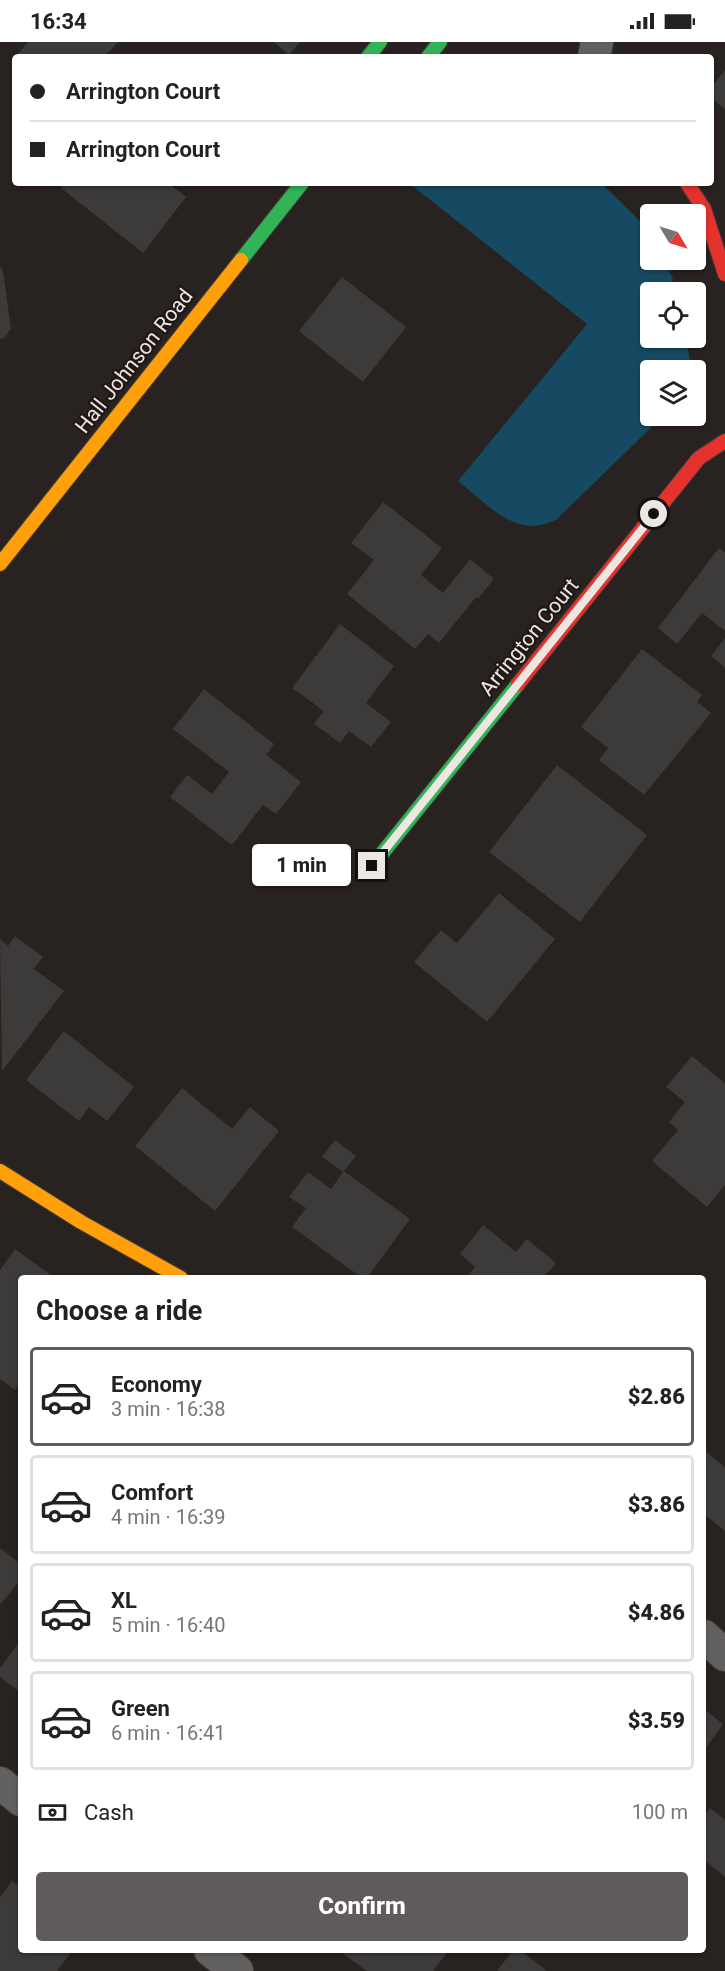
<!DOCTYPE html>
<meta charset="utf-8">
<style>
body{margin:0;font-family:Roboto,sans-serif;background:#f6f6f6;color:#222;height:100vh;display:flex;flex-direction:column;font-size:22px;white-space:nowrap}
*{box-sizing:border-box;margin:0}
p{font-size:20px;color:#767676}
.icon{flex:none;width:33px;height:33px;fill:none;stroke:currentColor;stroke-width:2;stroke-linecap:round;stroke-linejoin:round}
.map{position:relative;flex:1;overflow:hidden}
.drawer{position:absolute;left:18px;top:1233px;width:688px;height:678px;display:flex;flex-direction:column;background:#fff;border-radius:6px;box-shadow:0 2px 4px #0004}
.drawer>*{flex:none}
.banner{position:absolute;left:12px;top:12px;width:702px;height:132px;border-radius:6px;box-shadow:0 2px 4px #0004;display:grid;align-content:center;height:132px;padding:0 18px;background:#fff}
.needle{width:39px;rotate:128deg}
.tools{position:absolute;left:640px;top:162px;display:grid;gap:12px}
.tools a{display:grid;place-items:center;width:66px;height:66px;border-radius:6px;background:#fff;box-shadow:0 2px 4px #0004;font-size:30px}
.end{position:absolute;width:27px;height:27px;margin:-14px;border:8px solid #ede6e2;background:#111;box-shadow:0 0 0 3px #111}
.from{border-radius:50%}
.bubble{position:absolute;height:42px;border-radius:6px;background:#fff;box-shadow:0 2px 4px #0004;font-size:20px;font-weight:800;line-height:42px;text-align:center}
.banner b{display:flex;align-items:center;gap:21px;height:57px;font-size:22px}
.banner b+b{border-top:2px solid #e0e0e0}
.banner i{width:15px;height:15px;background:#222}
ul{padding:0;list-style:none}
li{display:flex;align-items:center;gap:18px;height:99px;margin:0 12px 9px;padding:0 6px;border:3px solid #e0e0e0;border-radius:6px}
li div{flex:1}
li b{display:block;font-size:22px}
li em{font-style:normal;font-weight:800}
li.on{border-color:#5e5b5a}
li>.icon{width:54px;height:54px;stroke-width:1.5}
h2{padding:0 18px;font-size:27px;line-height:72px}
.pay{display:flex;align-items:center;gap:15px;height:66px;padding:0 18px;font-size:22px}
.pay p{margin-inline-start:auto}
.action{display:flex;gap:12px;margin-top:auto;padding:12px 18px}
.action a{flex:1;height:69px;border-radius:6px;background:#5e5b5a;color:#fff;font-size:24px;font-weight:800;line-height:69px;text-align:center}
.status{display:flex;justify-content:space-between;align-items:center;height:42px;padding:0 30px;background:#fff;direction:ltr}
.status svg{height:16px;fill:currentColor}
.map>svg:first-child{display:block}
.water{fill:#154a62}
.building{fill:#3d3a3a}
.lines{fill:none;stroke-linecap:round;stroke-linejoin:round}
.street-casing{stroke:#433e3c;stroke-width:34}
.fast-casing{stroke:#433e3c;stroke-width:16}
.slow-casing{stroke:#433e3c;stroke-width:16}
.jam-casing{stroke:#433e3c;stroke-width:16}
.street{stroke:#62605f;stroke-width:32}
.fast{stroke:#30b455;stroke-width:14}
.slow{stroke:#ff9f0a;stroke-width:14}
.jam{stroke:#e5322d;stroke-width:14}
.route{stroke:#ede6e2;stroke-width:8}
.labels{text-anchor:middle;dominant-baseline:central;stroke-width:4.5;stroke-linejoin:round;paint-order:stroke}
.street-label{font-size:21px;fill:#ede6e2;stroke:#211813}
</style>
<div class="status"><b>16:34</b><svg viewBox="0 0 49 12"><path d="M0 12V9h3v3zM5 12V6h3v6zM10 12V3h3v9zM15 12V0h3v12zM26 1h20v11H26zM47 4h2v5h-2z"/></svg></div>
<div class="map">
<svg width="725" height="1929" viewBox="0 0 725 1929">
<rect width="100%" height="100%" fill="#282220"/>
<path class="water" d="M409,141H601L642,181L651,198V218H662L673,236L666,250H651V296H682L688,307L691,328H651V374H663L557,477C516,499 489,463 458,439L587,282Z"/>
<path class="building" d="M28,0H118L107,12L111,15H15Z
M274,0H300L289,13Z
M725,28V67L711,56V46Z
M65,141H168L186,155L143,211L61,146Z
M0,225L3,228L11,287L4,296L0,297Z
M342,235L406,285L363,340L299,289Z
M383,460L442,506L421,533L443,551L470,517L494,537L478,557L476,555L439,601L428,592L415,607L347,552L374,518L351,501Z
M719,506L725,510V589L702,571L677,602L658,586Z
M340,582L394,624L366,661L391,680L371,705L349,689L340,701L314,682L324,669L292,646Z
M725,596V626L711,614Z
M642,607L702,653L697,660L711,671L644,753L599,718L608,706L581,685Z
M204,647L274,702L266,713L301,740L276,772L263,763L232,803L170,755L187,733L212,752L229,730L173,687Z
M557,723L647,793L580,880L489,810Z
M499,851L555,897L487,980L414,920L441,888L457,901Z
M15,894L43,915L34,927L64,949L2,1029L0,897L8,904Z
M64,989L134,1045L107,1079L89,1065L79,1079L26,1038Z
M692,1014L725,1041V1143L707,1165L652,1119L678,1088L669,1080L685,1060L666,1045Z
M182,1046L232,1087L250,1065L279,1089L215,1169L135,1104Z
M335,1098L356,1114L344,1129L410,1177L367,1236H362L292,1185L306,1166L289,1155L308,1130L331,1147L343,1130L322,1115Z
M483,1183L516,1210L527,1197L556,1221L543,1236H466L475,1225L460,1212Z
M15,1207L55,1236H21V1339L15,1348L0,1337V1228Z
M704,1408L725,1425V1489L704,1472Z
M0,1506L21,1522V1537L0,1563Z
M21,1598V1651L0,1635V1626Z
M704,1667L723,1682L704,1709Z
M710,1766L725,1778V1835L704,1818V1775Z
M12,1839L21,1845V1908H73L57,1929H0V1855Z
M338,1908H449L433,1929H367Z
M513,1908H520L547,1929H497Z"/>
<g class="lines">
<g class="street-casing">
<path id="street" d="M594,15L597,0
M704,1594L725,1613
M0,1741L21,1758
M210,1908L237,1929"/>
</g>
<g class="fast-casing">
<path id="fast" d="M368,15L380,0
M428,15L440,0
M241,218L302,141
M372,824L518,642"/>
</g>
<g class="slow-casing">
<path id="slow" d="M0,522L241,218
M0,1129L81,1180L181,1236"/>
</g>
<g class="jam-casing">
<path id="jam" d="M687,141L704,167L725,232
M518,642L699,416L725,399"/>
</g>
<use href="#street" class="street"/>
<use href="#fast" class="fast"/>
<use href="#slow" class="slow"/>
<use href="#jam" class="jam"/>
</g>
<g class="lines">
<path class="route" d="M372,824L654,472"/>
</g>
<g class="labels">
<g class="street-label">
<text transform="translate(134 319) rotate(-52)">Hall Johnson Road</text>
<text transform="translate(529 595) rotate(-51)">Arrington Court</text>
</g>
</g>
</svg>
<div class="tools">
<a><svg class="needle" viewBox="-14 -14 28 28"><path d="M0-13l5 13h-10z" fill="#e53935"/><path d="M0 13l5-13h-10z" fill="#767676"/></svg></a>
<a><svg class="icon" aria-label="locate" viewBox="0 0 24 24"><circle cx="12" cy="12" r="6"/><path d="M12 2v4M12 18v4M2 12h4M18 12h4"/></svg></a>
<a><svg class="icon" aria-label="layers" viewBox="0 0 24 24"><path d="M12 4l9 5-9 5-9-5zM3 14l9 5 9-5"/></svg></a>
</div>
<i class="end from" style="left:654px;top:472px"></i>
<i class="end" style="left:372px;top:824px"></i>
<div class="bubble" style="left:252px;top:802px;width:99px">1 min</div>
<div class="banner">
<b><i class="from"></i>Arrington Court</b>
<b><i></i>Arrington Court</b>
</div>
<section class="drawer">
<h2>Choose a ride</h2>
<ul>
<li class="on"><svg class="icon" aria-label="car" viewBox="0 0 24 24"><path d="M5 17H2v-5l4-1 3-4h7l3 4 3 1v5h-3M9 17h6M6 11h13"/><circle cx="7" cy="17" r="2"/><circle cx="17" cy="17" r="2"/></svg><div><b>Economy</b><p>3 min · 16:38</p></div><em>$2.86</em></li>
<li><svg class="icon" aria-label="car" viewBox="0 0 24 24"><path d="M5 17H2v-5l4-1 3-4h7l3 4 3 1v5h-3M9 17h6M6 11h13"/><circle cx="7" cy="17" r="2"/><circle cx="17" cy="17" r="2"/></svg><div><b>Comfort</b><p>4 min · 16:39</p></div><em>$3.86</em></li>
<li><svg class="icon" aria-label="car" viewBox="0 0 24 24"><path d="M5 17H2v-5l4-1 3-4h7l3 4 3 1v5h-3M9 17h6M6 11h13"/><circle cx="7" cy="17" r="2"/><circle cx="17" cy="17" r="2"/></svg><div><b>XL</b><p>5 min · 16:40</p></div><em>$4.86</em></li>
<li><svg class="icon" aria-label="car" viewBox="0 0 24 24"><path d="M5 17H2v-5l4-1 3-4h7l3 4 3 1v5h-3M9 17h6M6 11h13"/><circle cx="7" cy="17" r="2"/><circle cx="17" cy="17" r="2"/></svg><div><b>Green</b><p>6 min · 16:41</p></div><em>$3.59</em></li>
</ul>
<div class="pay"><svg class="icon" aria-label="cash" viewBox="0 0 24 24"><path d="M3 7h18v10H3z"/><circle cx="12" cy="12" r="2"/></svg>Cash<p>100 m</p></div>
<div class="action"><a>Confirm</a></div>
</section>
</div>
